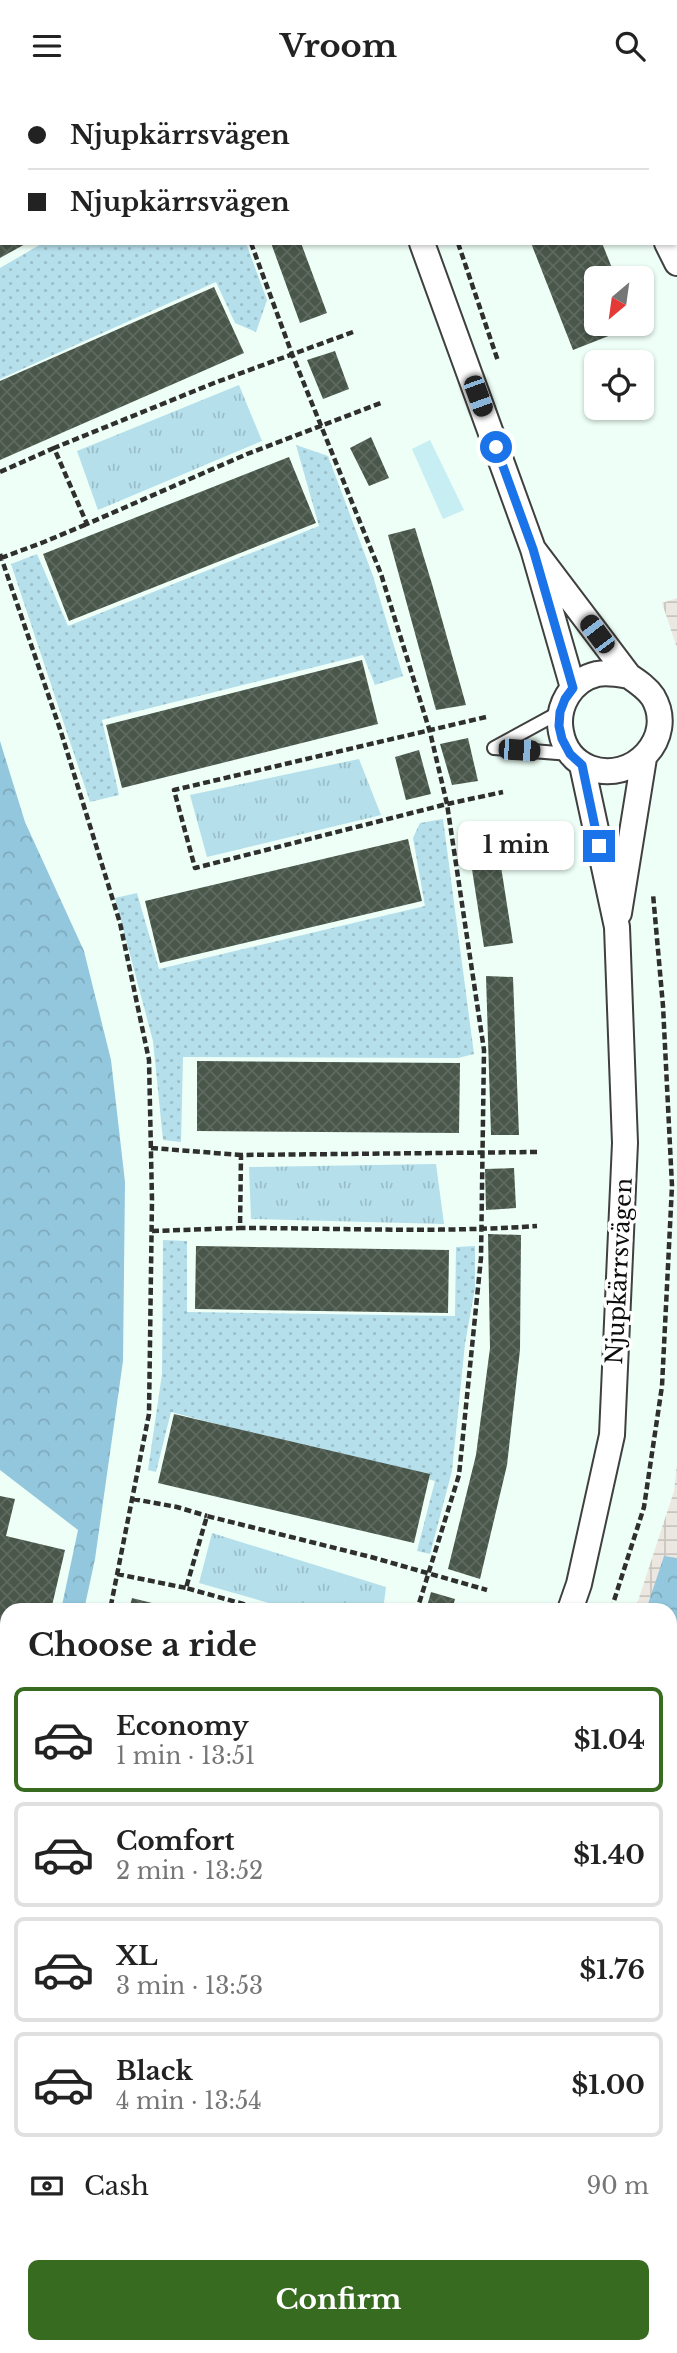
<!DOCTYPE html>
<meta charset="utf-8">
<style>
body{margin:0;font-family:"Libre Baskerville",serif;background:#f2f2f2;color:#222;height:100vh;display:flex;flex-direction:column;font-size:26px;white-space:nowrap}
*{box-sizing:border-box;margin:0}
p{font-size:23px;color:#767676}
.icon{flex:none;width:38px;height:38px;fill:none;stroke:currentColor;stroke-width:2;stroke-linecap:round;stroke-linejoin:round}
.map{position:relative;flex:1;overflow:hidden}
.side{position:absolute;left:0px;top:1512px;width:677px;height:751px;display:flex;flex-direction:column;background:#fff;border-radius:21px 21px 0 0;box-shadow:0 2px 5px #0004}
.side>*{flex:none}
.hud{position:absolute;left:0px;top:0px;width:677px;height:154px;box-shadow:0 2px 5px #0004;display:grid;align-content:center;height:154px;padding:0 28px;background:#fff}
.needle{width:46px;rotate:209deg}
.tools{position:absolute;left:584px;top:175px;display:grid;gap:14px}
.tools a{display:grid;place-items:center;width:70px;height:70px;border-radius:10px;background:#fff;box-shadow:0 2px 5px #0004;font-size:35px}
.end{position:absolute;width:32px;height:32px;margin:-16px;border:9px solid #1a73e8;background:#fff;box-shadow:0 0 0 4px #fff}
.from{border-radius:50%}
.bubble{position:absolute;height:49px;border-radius:10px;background:#fff;box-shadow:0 2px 5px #0004;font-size:23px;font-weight:800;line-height:49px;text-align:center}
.car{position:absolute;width:21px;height:42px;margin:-21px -10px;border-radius:9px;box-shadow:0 0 5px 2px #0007;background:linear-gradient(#222 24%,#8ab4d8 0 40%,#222 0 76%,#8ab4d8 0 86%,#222 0)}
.hud b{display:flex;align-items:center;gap:24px;height:66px;font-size:26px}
.hud b+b{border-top:2px solid #e0e0e0}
.hud i{width:18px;height:18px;background:#222}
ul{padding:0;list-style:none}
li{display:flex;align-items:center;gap:21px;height:105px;margin:0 14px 10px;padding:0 14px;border:4px solid #e0e0e0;border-radius:10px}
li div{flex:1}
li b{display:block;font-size:26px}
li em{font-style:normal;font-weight:800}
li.on{border-color:#376b20}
li>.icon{width:63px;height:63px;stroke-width:1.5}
h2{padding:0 28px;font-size:32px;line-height:84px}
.pay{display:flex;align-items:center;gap:18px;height:77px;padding:0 28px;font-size:26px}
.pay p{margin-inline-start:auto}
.cta{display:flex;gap:14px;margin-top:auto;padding:14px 28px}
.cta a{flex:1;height:80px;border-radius:10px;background:#376b20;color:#fff;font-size:28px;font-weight:800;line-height:80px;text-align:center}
header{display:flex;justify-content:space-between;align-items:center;height:91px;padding:0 28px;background:#fff;font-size:32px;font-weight:800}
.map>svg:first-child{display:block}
.industrial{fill:url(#industrial-grid)}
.grass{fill:url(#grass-dots)}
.forest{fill:url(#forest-crowns)}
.park{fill:url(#park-tufts)}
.pitch{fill:#c7eef2}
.building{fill:url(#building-cross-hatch)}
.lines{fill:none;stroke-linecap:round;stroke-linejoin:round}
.lane-casing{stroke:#404040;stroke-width:16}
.street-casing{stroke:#404040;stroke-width:28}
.secondary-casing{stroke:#2f2f2f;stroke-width:38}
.path{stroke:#2f2f2f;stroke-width:4.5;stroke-dasharray:7 3.5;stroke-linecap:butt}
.lane{stroke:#fff;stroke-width:12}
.street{stroke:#fff;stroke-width:24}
.secondary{stroke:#a8ffdf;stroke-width:35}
.route{stroke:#1a73e8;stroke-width:9}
.labels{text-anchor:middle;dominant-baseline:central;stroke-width:7;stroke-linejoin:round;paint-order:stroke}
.street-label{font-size:23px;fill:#0d0d0d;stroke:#fff}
</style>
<header><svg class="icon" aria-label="menu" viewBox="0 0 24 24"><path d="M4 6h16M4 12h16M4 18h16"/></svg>Vroom<svg class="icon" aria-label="search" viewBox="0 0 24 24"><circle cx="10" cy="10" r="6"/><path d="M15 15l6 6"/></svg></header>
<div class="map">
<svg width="677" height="2262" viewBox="0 0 677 2262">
<defs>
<pattern id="industrial-grid" width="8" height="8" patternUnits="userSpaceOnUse" patternTransform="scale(1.75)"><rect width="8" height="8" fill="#ece8e1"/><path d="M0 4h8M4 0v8" fill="none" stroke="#c9c6c0"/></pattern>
<pattern id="grass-dots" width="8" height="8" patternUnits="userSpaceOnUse" patternTransform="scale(1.75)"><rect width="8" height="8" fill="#b5dfeb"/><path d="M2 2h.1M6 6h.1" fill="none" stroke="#9abec8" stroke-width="1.8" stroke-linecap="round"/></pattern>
<pattern id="forest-crowns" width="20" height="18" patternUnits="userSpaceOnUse" patternTransform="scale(1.75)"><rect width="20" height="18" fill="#93c7dd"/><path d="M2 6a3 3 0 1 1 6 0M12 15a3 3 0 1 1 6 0" fill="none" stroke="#7eaabc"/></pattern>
<pattern id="park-tufts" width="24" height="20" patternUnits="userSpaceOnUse" patternTransform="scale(1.75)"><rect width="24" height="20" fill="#b5dfeb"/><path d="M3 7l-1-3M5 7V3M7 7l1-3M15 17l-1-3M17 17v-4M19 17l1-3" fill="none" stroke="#9abec8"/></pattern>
<pattern id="building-cross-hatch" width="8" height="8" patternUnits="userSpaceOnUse" patternTransform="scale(1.75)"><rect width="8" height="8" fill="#49564a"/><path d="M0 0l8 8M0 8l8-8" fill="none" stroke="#5f6960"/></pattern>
</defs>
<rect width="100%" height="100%" fill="#edfff7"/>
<path class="industrial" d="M677,507V557L662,512Z
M677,1372V2211L670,2207V1519H635L674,1400Z
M0,2004L7,2008V2256H141L138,2262H0Z"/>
<path class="grass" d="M43,152H246L267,209L256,241L235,232L216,191L0,288V177Z
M296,354L328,365L373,485L403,585L375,594L363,564L102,629L119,704L90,711L11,473L37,463L68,535L319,435Z
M443,728L474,963L458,967L183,966L181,1051L163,1049L153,950L115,807L137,802L159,878L425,815L413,747L420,732Z
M163,1149L187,1150V1221L455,1225L456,1156L475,1155V1197L465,1253L452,1380L430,1463L417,1460L435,1390L171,1321L156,1381L148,1379L162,1283Z
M677,2155V2230L670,2226V2156Z
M670,2253L677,2257V2262H648L637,2256H670Z"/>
<path class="forest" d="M0,650L25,731L84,860L111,969L125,1091L123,1270L95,1468L84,1519H61L78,1439L0,1379Z
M664,1465L677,1467V1794L670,1790V1519H646Z"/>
<path class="park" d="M0,0H110L2,2L0,62Z
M239,294L262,350L98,419L77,360Z
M359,668L381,724L207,766L190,704Z
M436,1073L444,1133L251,1128L249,1076Z
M212,1442L386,1496L383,1519H293L199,1492Z"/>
<path class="pitch" d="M430,349L464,419L443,428L412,358Z"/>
<path class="building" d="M0,152H27L0,167Z
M271,152H301L327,222L300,232Z
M531,152H602L616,187H597V233H639L573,259Z
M214,196L244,262L0,369V290Z
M335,260L349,298L323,308L307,269Z
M371,346L389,387L369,395L350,357Z
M289,366L316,432L69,530L43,463Z
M415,437L432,493L466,614L436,619L388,444Z
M362,569L378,633L122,697L106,634Z
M468,647L478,690L452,694L440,653Z
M419,659L431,703L406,709L395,666Z
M494,731L513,852L484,856L465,733Z
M408,748L422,810L160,872L145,810Z
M486,885L513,886L519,1044H491Z
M197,970L460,972L459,1042L197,1040Z
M514,1077L516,1117L486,1119L485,1078Z
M488,1143L521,1144L520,1259L507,1374L480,1488L448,1478L476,1364L490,1257Z
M196,1155L449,1159L448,1222L195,1218Z
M174,1323L430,1383L414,1452L158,1392Z
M0,1405L15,1408L6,1445L65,1459L51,1519H7V1563L0,1561Z
M431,1501L455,1508L452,1519H426Z
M132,1507L176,1518V1519H129Z
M7,1827V1842L1,1838Z
M670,1968L677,1972V2145L670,2141Z
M0,2084L7,2088V2120L2,2128L7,2131V2192L0,2205Z"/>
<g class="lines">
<g class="lane-casing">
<path id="lane" d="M494,657L570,663
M494,657L560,621
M670,1939L677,1943
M0,2046L7,2051
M41,2262L45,2256"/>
</g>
<g class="street-casing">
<path id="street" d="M367,0L368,2
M613,0V2
M422,152L533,458L573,597
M667,152L677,172
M533,458L629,585C638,591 647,597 653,606C677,647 632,693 590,677C575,671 564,658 561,641C556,616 571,589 597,583C608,581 618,583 629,585
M619,822L644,667
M570,1519L579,1493L612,1344L625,1052L617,836L582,674
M0,1648L7,1651
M203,2262L207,2256"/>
</g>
<g class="secondary-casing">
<path id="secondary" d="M0,1932L7,1937
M584,2256L595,2262"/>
</g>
<path class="path" d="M179,0L180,2
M405,0L406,2
M118,2L121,0
M0,73L2,71
M251,152L292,263L381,483L430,641L447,713L484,959L481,1167L459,1384L417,1519
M458,152L498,270
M353,241L214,292L54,357L87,433L247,363L381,312
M0,381L54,357
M0,463L61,641L120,832L149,969L152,1109L149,1323L110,1519
M1,467L44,451L87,433
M486,626L174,699L195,777L447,713L503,701
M151,1057L241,1064
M537,1061L241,1064L240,1137C340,1137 438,1142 537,1135
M152,1140L240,1137
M133,1408L177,1416L207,1425
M117,1483L186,1497
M265,1519L186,1497L207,1425L371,1466L487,1499
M611,1519L644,1416L662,1295L672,1095L663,915L653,803
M0,1873L7,1877
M0,1993L7,1997
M670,2240L677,2244
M492,2256L503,2262
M110,2262L113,2256
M270,2262L285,2256
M330,2262V2256"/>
<use href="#lane" class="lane"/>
<use href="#street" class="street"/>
<use href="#secondary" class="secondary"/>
</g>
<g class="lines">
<path class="route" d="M496,356L533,458L573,597L565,608L560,621L559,635L562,648L570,663L582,674L599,755"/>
</g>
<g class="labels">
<g class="street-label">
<text transform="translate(619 1180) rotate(-87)">Njupkärrsvägen</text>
</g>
</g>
</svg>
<div class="tools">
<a><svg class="needle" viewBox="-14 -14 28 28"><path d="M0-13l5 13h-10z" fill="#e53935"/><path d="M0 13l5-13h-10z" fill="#767676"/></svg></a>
<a><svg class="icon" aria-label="locate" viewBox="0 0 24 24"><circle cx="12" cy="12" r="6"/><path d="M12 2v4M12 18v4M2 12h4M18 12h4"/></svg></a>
</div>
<i class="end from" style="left:496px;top:356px"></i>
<i class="end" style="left:599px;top:755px"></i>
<div class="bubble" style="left:458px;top:730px;width:116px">1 min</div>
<i class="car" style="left:478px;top:305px;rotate:160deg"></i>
<i class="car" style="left:597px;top:543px;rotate:323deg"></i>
<i class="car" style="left:519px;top:659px;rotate:94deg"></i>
<div class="hud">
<b><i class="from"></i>Njupkärrsvägen</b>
<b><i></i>Njupkärrsvägen</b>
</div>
<section class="side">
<h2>Choose a ride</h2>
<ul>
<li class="on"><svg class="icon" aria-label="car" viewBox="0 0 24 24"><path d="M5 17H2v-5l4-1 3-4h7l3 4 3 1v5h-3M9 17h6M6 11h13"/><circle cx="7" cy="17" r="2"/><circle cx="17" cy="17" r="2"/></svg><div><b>Economy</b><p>1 min · 13:51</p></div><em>$1.04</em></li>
<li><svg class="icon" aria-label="car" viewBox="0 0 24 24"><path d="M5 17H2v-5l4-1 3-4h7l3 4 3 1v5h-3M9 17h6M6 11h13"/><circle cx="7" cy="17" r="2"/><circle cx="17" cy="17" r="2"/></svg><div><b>Comfort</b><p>2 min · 13:52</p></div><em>$1.40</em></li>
<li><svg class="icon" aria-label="car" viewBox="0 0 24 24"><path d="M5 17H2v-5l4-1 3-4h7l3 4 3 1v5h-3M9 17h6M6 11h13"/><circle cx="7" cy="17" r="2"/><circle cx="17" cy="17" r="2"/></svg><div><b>XL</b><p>3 min · 13:53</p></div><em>$1.76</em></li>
<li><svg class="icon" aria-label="car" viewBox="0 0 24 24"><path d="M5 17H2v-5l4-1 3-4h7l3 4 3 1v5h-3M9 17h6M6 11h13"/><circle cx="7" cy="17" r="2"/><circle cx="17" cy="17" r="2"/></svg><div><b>Black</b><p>4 min · 13:54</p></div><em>$1.00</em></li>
</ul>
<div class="pay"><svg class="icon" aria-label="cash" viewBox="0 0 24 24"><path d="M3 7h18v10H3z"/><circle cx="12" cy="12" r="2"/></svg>Cash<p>90 m</p></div>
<div class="cta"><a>Confirm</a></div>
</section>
</div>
